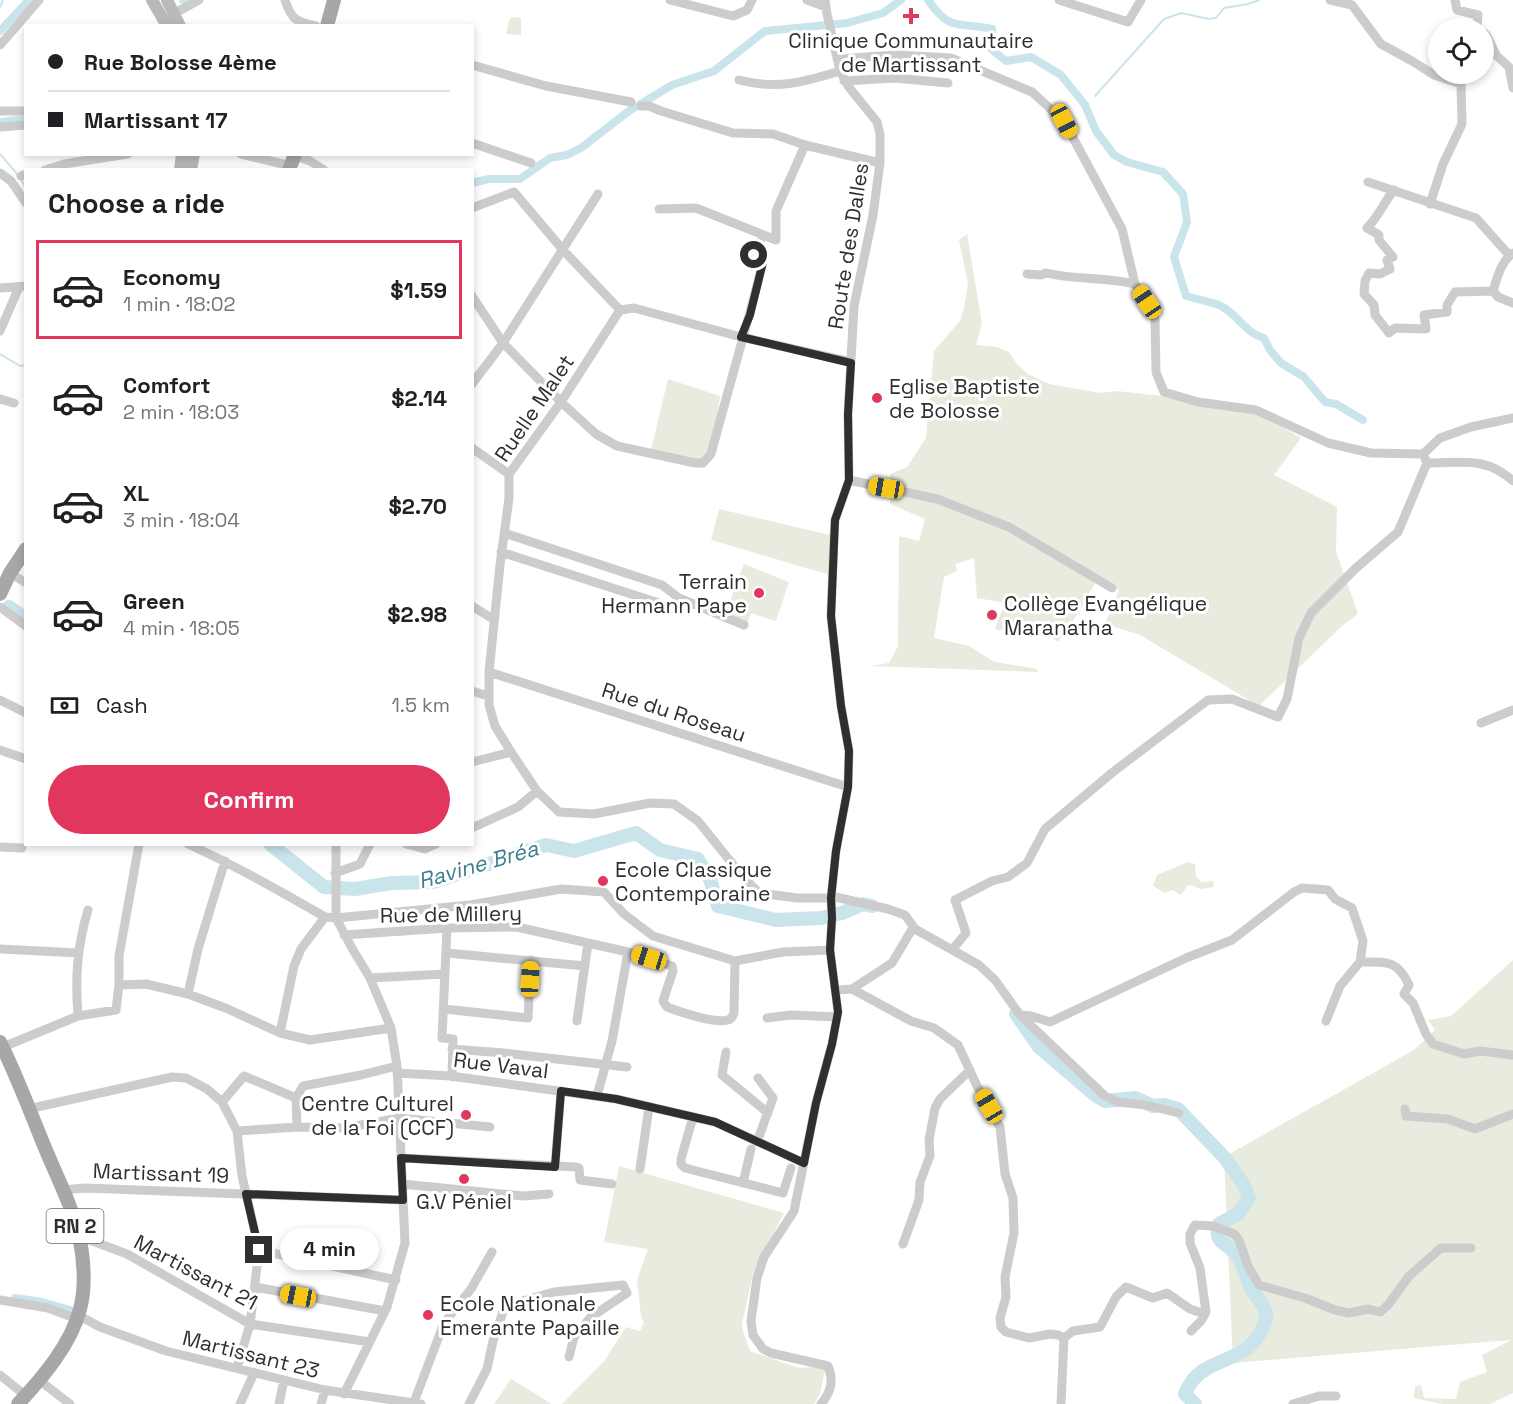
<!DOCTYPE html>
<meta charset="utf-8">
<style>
body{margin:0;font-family:"Space Grotesk",sans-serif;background:#f6f6f6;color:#202124;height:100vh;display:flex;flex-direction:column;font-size:22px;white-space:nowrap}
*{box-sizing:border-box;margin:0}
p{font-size:20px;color:#757577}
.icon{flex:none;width:33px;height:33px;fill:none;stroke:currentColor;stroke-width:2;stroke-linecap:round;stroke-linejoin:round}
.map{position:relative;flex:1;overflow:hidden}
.details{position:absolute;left:24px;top:168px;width:450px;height:678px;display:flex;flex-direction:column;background:#fff;border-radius:0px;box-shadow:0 3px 9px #0003}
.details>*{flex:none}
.banner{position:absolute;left:24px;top:24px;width:450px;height:132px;border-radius:0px;box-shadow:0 3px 9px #0003;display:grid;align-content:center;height:132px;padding:0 24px;background:#fff}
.controls{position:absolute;left:1428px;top:18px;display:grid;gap:12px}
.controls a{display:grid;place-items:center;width:66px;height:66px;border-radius:50%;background:#fff;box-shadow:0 3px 9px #0003;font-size:30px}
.end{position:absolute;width:27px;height:27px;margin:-14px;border:8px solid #2f2f2f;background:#fff;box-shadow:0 0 0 3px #fff}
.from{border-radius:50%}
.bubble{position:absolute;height:42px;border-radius:21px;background:#fff;box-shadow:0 3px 9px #0003;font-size:20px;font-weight:700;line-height:42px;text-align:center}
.car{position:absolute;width:18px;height:36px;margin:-18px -9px;border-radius:8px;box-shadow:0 0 4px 2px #0007;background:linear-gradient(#f5c518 24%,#345 0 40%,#f5c518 0 76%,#345 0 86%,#f5c518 0)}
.banner b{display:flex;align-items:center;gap:21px;height:57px;font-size:22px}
.banner b+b{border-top:2px solid #e0e0e0}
.banner i{width:15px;height:15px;background:#202124}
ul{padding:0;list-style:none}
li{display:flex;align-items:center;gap:18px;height:99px;margin:0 12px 9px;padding:0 12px;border:3px solid transparent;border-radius:0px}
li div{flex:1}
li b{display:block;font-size:22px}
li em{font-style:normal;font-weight:700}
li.active{border-color:#e1375e}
li>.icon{width:54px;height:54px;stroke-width:1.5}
h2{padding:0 24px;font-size:27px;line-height:72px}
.pay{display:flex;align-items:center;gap:15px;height:66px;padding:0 24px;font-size:22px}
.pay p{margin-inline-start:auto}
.primary-button{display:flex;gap:12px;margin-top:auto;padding:12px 24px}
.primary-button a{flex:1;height:69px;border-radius:36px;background:#e1375e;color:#fff;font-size:24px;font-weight:700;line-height:69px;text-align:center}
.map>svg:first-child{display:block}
.green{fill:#e8ecde}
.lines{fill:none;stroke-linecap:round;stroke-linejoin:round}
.stream{stroke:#cae4eb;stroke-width:2}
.canal{stroke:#cae4eb;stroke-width:8}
.river{stroke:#cae4eb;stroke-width:14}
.minor{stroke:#ccc;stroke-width:9}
.secondary{stroke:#b9b9b9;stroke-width:12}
.primary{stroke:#a7a7a7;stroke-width:14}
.route{stroke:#2f2f2f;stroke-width:8}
.poi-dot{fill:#e1375e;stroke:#fff;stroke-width:2}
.labels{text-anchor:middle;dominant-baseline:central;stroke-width:6;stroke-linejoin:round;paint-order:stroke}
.shield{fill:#fff;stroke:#6d6d6d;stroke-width:1.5}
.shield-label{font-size:20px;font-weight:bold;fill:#2f2f2f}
.poi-label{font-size:21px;fill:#2f2f2f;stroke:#fff;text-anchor:start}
.street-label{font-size:21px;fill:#2f2f2f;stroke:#fff}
.water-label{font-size:22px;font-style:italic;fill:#3f7d90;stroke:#fff}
</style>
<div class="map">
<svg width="1513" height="1404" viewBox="0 0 1513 1404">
<rect width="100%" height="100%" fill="#fff"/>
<path class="green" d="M510,17L521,18V35L506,34Z
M967,234L982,323L976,345L997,347L1009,352L1016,363L1028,374L1049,384L1100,393L1117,391L1171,397L1213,405L1266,417L1301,438L1274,475L1337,507L1336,551L1358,614L1342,626L1259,706L1140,635L1105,624L1119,590L1099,576L1079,612L1058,642L1030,621L999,631L995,628L1005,603L977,598L974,558L955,564L957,571L944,577L934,638L969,646L995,662L1037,669L1038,672L871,666L889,663L898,646L899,536L919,541L925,519L890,504V474L907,467L926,438L934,351L960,321L964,308L968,284L959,240Z
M668,379L720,396L712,451L695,463L651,450Z
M719,509L834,536L830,575L711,540Z
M744,564L789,582L776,621L751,613L747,624L725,614Z
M1188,862L1195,864L1196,876L1201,882L1213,881L1214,887L1200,889L1192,885L1187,886L1181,895L1172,890L1165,893L1153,886L1157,875Z
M1513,960V1393L1490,1404H1442L1414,1398L1415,1386L1421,1385L1424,1398L1456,1399L1460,1382L1487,1372L1482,1355L1511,1340L1233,1363L1224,1157L1414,1050L1435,1030L1428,1020L1451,1016Z
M619,1166L784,1213L753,1274L742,1324L743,1331L750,1351L799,1368L826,1366L820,1394L814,1404H562L605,1360L626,1327L640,1331L644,1323L641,1316L637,1280L648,1249L604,1242Z
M511,1379L552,1404H494Z"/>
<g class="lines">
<path class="stream" d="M0,7L3,0
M1095,96L1164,19L1181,13L1209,19L1216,18L1224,8L1248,4L1259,0
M0,154L18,175
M21,180L26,188
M0,354L20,366L26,365"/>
<path class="canal" d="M183,0L190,3L195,0
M928,0C951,33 957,21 992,29L991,49L1006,61L1031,57L1061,75L1085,105L1096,131L1114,155L1127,162L1163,172L1183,194L1187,222L1174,257L1186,296C1197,299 1209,301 1219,305C1237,313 1246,334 1264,338L1270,350L1281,363L1304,377L1325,402L1336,404L1363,420
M0,31L29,0
M0,122L26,119
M472,183L489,179H520L550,158L567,155L581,148L629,111L672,85L714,71L765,31L847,23L883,13L901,0
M15,1298L42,1302L70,1310"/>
<path class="river" d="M9,607L26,619
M270,844L324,887L355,889L392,883L433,882L546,845L574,851L636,833L660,850L698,859L710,879L718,906L776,920L822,918L842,913L863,904L872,906
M1016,1014L1039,1047L1095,1095L1105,1101L1135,1098L1153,1106L1164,1105L1178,1109L1224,1157L1244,1185L1249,1198L1238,1214L1219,1224C1214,1243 1224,1241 1235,1253C1242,1261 1245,1272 1248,1282C1252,1294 1264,1302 1266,1313C1267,1320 1264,1325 1261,1331C1247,1357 1228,1356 1206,1369C1195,1375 1190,1383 1185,1394L1195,1404"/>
<path class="minor" d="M285,0C291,19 296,22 316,26
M670,0L733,16L747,10L752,0
M807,0L826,7
M1059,0L1128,22L1141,0
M1330,0L1352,5L1381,44L1412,61L1434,75L1461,84L1462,124L1443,164L1430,204
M1455,0L1457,10L1478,15L1477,28
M175,13L199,0
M1484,33L1487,36L1496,55L1509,67L1513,88
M0,45L39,0
M837,59L896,55L951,58L1032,92L1064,121L1122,229L1135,284L1147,302L1155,319L1156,372L1164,392L1198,402L1256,410L1328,443L1371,453L1423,454L1440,438L1471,427L1513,418
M472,65L546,86L631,102
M739,80C777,90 804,82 840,71
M844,81L895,78L948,83
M641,106H649L661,111L733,133L773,134L805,145L880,163
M0,111H26
M0,127L26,125
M472,143L531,163
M241,154L291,166
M295,156L310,161L324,170
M45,170L64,164L128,154
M0,173L11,181L26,203
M21,176L26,174
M1368,182L1476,218L1509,255
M1394,190C1384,202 1379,216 1367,228L1379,235V240L1393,257L1387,260L1390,269L1380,274L1369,273L1365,281L1364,294L1374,305L1375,315L1389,333L1395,328L1426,329L1424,315L1447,312V305L1455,292L1493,291
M472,208L514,192L563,250L620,310
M659,209L696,208L776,240V211L805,145
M1513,253C1501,261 1497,278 1493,291L1498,297L1513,303
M1027,274L1041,275L1046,273C1075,280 1106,277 1135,284
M0,288L26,286
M472,296L503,343L561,402L596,434L617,446L695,463H703L711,454C728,390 747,326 763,262L754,255L763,235
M620,310L561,402L509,474V498L500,565L489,672V705L495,726L511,752L537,791L559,812L594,814L650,803L674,804L698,821L743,877L759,893L797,898H831
M620,310L634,308L741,337L851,362
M0,331L19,287
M472,384L503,343L598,194
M0,399L14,403
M472,448L509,474
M1427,463C1462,463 1485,456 1513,481
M849,480L937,499L1009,527L1112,588
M504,533L662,585L679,598L744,625
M501,552L659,603
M10,573L26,583
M472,606L493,619
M0,607L26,626
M489,672L848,787
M472,691L488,696
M0,700L26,713
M1481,723L1513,710
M0,750L26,759
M472,762L511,752
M472,828L518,807L537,791
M188,844C236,866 279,890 325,917L336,918L353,950L370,978L391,1028L397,1066L405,1243L387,1307L344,1394
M336,844V918L470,905L561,889L604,892L624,914L653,936L735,961L783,952L830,950
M406,844L425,849L436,844
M0,847L22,848
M335,873L360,864L370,844
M831,896L888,909L905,915L915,929
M447,928L442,1038L453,1039L452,1077
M344,935L447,928L517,927L628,952L672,966L673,971L663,1001L667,1007C680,1012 715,1024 728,1020C732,1019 732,1017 734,1013L735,961
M0,949L79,953
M952,950L966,933L955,900L992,881L1008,877L1027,863L1045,829L1113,772L1208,700L1232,699L1278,717L1287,699L1299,638L1311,613L1356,568L1398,532L1427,463L1423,454
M447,953L585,966
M1360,962C1386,962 1397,959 1409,985L1404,994L1413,1003L1426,1034L1433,1044L1464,1054L1480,1051L1513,1055
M370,978L445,974
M119,985L146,984L188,994L228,1009L280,1033L310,1040L391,1028
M852,989L911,1021L934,1028L958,1045L977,1086L1000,1127L1005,1174L1013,1198L1014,1233L1005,1277L1006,1297L1000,1318L1001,1327L1006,1332L1029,1338L1050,1334L1058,1335L1064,1338L1061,1404
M836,990L852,989L892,963L911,931L915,929L979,965L995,980L1020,1015L1031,1016L1050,1022L1186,958L1232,940L1294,892L1302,888L1328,890L1335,899L1352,908L1363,941L1360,962L1340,986L1326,1021
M188,994L198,949L225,861
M444,1009L528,1018L531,960
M1020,1015L1105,1096L1118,1102L1146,1105L1179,1113
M78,1016C75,978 77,947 88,910
M767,1018L791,1015L837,1017
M577,1021L588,943
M280,1033L294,966L301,949L325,917
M3,1047L78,1016L116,1010L119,985V956L139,844
M452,1049L504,1053L627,1067
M726,1052L722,1075L768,1113
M397,1073L451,1076L616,1099L715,1122L804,1163
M597,1096L612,1041L628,952
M296,1098L303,1086L361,1075L397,1066
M222,1102L244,1076L296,1098L297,1127
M28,1109L172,1077L186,1078L207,1089L222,1102L237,1131L242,1176L259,1250L250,1324L237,1368
M1405,1109L1406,1116L1448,1119L1475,1129L1513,1114
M693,1117L681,1159V1164L685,1168L783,1193L791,1168
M237,1131L297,1127L345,1128L399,1118L490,1127
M757,1142L773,1098L758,1078
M401,1158L576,1167L579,1168L580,1180L612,1184
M555,1166L561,1091
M640,1169L649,1107
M743,1183L751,1149
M402,1184L523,1196L549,1194
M62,1190L85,1188L403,1200
M79,1236L127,1254L250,1324L370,1342
M903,1244L919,1200L920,1182L930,1156L929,1140L935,1108L940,1099L970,1070
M259,1250L396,1280
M255,1287L385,1311
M0,1300L48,1308L77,1319
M78,1315L100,1327L166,1351L325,1390L421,1404
M1191,1331L1201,1321L1206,1312L1200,1268L1190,1243V1234L1195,1225L1213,1226L1234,1234L1239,1240L1248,1266L1259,1285L1305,1298L1335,1310L1349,1313L1368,1309L1380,1312L1388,1305L1409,1276L1441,1248H1471
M1064,1338L1073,1331L1100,1327L1116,1297L1126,1287L1153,1298L1167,1293L1190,1309L1205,1314
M0,1375L26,1396
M39,1380L70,1404
M414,1402L444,1323L471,1289L492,1252
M240,1404L254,1373
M279,1404L284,1380
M321,1404L325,1390
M469,1404L487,1369L493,1341L505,1306L554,1292L623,1285L627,1293L591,1317L574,1337L569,1357
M821,1404C831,1392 834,1381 828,1366L771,1353L763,1349L753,1335L751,1321L757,1278L764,1257L794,1211L816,1103L832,1044L838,1012L830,950L832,918L831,898L836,851L848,787L849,751L841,706L831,617L834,536L835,520L849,480L848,413L854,306L873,215L880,163V134L877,122L848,86L840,71L827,14L825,0
M1293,1404L1319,1396H1336"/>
<path class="secondary" d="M152,0L167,26
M167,0L180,26
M180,170L182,154
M191,170L194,154"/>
<path class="primary" d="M327,26L334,0
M289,170L295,154
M0,594L10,573L26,549
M0,1042C16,1074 29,1109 43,1143C55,1173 72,1205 79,1236C84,1258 86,1288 80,1309C71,1345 42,1378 18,1404"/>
</g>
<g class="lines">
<path class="route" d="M259,1250L246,1194L403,1200L401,1158L555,1167L561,1091L616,1099L715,1122L804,1163L816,1103L832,1044L838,1012L830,950L832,918L831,898L836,851L848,787L849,751L841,706L831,616L835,520L849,480L848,414L851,363L741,337L750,315L763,262L754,255"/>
</g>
<g class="poi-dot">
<path d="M908 7h6v6h6v6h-6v6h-6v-6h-6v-6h6z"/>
<circle cx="877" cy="398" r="6"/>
<circle cx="759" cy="593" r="6"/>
<circle cx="992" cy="615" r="6"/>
<circle cx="603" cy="881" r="6"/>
<circle cx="466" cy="1115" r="6"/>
<circle cx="464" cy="1179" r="6"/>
<circle cx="428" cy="1315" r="6"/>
</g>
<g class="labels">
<rect class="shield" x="46.5" y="1209" width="57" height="34" rx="4.5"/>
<g class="shield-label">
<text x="75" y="1226">RN 2</text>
</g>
<g class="poi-label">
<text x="911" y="40" text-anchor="middle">Clinique Communautaire<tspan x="911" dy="24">de Martissant</tspan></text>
<text x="889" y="386">Eglise Baptiste<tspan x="889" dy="24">de Bolosse</tspan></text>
<text x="747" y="581" text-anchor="end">Terrain<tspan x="747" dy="24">Hermann Pape</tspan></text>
<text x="1004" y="603">Collège Evangélique<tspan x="1004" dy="24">Maranatha</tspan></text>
<text x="615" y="869">Ecole Classique<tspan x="615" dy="24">Contemporaine</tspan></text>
<text x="454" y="1103" text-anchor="end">Centre Culturel<tspan x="454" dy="24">de la Foi (CCF)</tspan></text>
<text x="464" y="1201" text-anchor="middle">G.V Péniel</text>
<text x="440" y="1303">Ecole Nationale<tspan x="440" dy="24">Emerante Papaille</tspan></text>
</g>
<g class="street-label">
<text transform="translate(848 246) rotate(-81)">Route des Dalles</text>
<text transform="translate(534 408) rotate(-56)">Ruelle Malet</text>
<text transform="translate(674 712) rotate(18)">Rue du Roseau</text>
<text transform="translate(451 914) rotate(-1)">Rue de Millery</text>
<text transform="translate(501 1065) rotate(7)">Rue Vaval</text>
<text transform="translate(161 1173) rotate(2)">Martissant 19</text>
<text transform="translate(196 1272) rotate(28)">Martissant 21</text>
<text transform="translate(251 1354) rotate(14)">Martissant 23</text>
</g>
<g class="water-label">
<text transform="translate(478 864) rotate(-16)">Ravine Bréa</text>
</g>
</g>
</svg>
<div class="controls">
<a><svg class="icon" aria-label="locate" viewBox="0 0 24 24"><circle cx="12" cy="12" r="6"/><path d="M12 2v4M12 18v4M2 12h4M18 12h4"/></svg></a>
</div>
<i class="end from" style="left:754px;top:255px"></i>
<i class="end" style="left:259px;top:1250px"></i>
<div class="bubble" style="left:280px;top:1228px;width:99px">4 min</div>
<i class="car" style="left:1064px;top:121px;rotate:152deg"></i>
<i class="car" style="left:1147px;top:302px;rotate:326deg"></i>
<i class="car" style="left:886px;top:488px;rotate:280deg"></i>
<i class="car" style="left:649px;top:958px;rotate:287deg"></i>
<i class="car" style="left:530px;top:979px;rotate:3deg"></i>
<i class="car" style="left:989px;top:1106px;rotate:330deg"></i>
<i class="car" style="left:298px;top:1296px;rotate:281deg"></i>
<div class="banner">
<b><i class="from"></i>Rue Bolosse 4ème</b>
<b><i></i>Martissant 17</b>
</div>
<section class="details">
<h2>Choose a ride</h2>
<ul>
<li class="active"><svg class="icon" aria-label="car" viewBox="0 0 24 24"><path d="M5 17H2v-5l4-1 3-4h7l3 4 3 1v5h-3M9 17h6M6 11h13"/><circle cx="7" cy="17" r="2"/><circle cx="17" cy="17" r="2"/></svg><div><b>Economy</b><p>1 min · 18:02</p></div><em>$1.59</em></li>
<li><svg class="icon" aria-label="car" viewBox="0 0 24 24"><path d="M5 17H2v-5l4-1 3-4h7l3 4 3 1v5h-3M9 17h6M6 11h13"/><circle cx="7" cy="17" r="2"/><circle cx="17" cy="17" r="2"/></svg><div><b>Comfort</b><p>2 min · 18:03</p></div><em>$2.14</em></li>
<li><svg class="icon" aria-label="car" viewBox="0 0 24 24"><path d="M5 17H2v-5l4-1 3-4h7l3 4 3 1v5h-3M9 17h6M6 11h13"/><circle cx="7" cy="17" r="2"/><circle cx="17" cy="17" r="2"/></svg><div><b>XL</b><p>3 min · 18:04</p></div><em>$2.70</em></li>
<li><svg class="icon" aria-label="car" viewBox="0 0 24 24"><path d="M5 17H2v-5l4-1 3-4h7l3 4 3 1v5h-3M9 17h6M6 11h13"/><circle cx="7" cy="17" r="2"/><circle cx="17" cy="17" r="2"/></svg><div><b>Green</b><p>4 min · 18:05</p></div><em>$2.98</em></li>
</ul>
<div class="pay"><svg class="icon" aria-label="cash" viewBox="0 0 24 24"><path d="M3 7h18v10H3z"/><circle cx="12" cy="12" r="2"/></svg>Cash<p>1.5 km</p></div>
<div class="primary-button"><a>Confirm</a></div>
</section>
</div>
